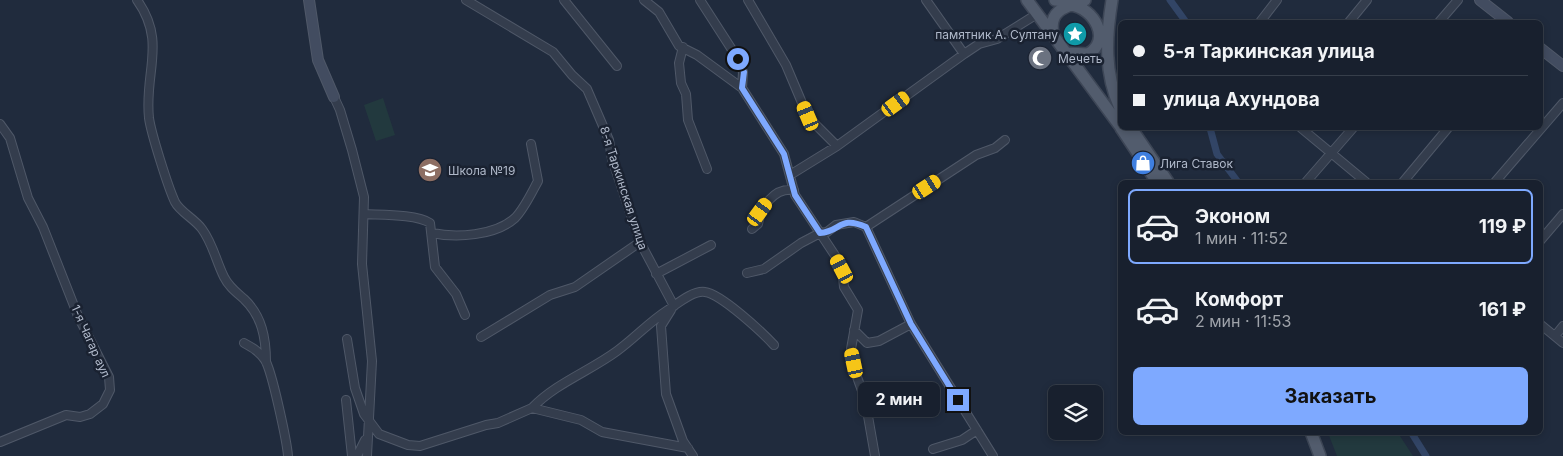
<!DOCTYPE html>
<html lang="ru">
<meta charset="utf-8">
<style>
body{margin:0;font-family:Inter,sans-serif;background:#252d3a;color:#f1f3f6;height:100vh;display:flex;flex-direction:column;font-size:19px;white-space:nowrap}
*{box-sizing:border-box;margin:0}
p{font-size:16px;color:#9fa3aa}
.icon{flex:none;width:28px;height:28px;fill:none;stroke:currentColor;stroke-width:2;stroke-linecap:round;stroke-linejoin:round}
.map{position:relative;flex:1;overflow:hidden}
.sheet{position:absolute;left:1118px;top:180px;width:425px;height:255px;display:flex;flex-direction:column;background:#18202e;border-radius:8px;box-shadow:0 2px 8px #0003,0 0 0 1px #363e4a}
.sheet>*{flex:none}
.hud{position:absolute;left:1118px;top:20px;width:425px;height:110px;border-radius:8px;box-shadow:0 2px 8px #0003,0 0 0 1px #363e4a;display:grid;align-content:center;height:110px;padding:0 15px;background:#18202e}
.buttons{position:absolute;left:1048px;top:385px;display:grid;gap:10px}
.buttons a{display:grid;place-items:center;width:55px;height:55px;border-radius:8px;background:#18202e;box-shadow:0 2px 8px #0003,0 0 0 1px #363e4a;font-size:25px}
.end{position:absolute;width:22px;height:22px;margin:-11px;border:6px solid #7ea9ff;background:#111;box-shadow:0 0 0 2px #111}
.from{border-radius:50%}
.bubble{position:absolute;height:35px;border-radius:8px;background:#18202e;box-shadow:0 2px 8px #0003,0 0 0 1px #363e4a;font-size:16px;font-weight:700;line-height:35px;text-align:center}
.car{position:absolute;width:15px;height:30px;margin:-15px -8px;border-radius:6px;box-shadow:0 0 4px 1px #0007;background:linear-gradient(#f5c518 24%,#345 0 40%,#f5c518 0 76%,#345 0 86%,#f5c518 0)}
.hud b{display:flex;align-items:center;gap:18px;height:48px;font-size:19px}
.hud b+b{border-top:1px solid #363e4a}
.hud i{width:12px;height:12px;background:#f1f3f6}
ul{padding:9px 0 0;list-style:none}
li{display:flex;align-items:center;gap:15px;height:75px;margin:0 10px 8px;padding:0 5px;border:2px solid transparent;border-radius:8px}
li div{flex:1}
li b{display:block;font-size:19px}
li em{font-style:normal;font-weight:700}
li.selected{border-color:#7ea9ff}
li>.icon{width:45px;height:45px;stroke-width:1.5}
.action{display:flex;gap:10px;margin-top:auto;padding:10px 15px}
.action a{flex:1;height:58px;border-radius:8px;background:#7ea9ff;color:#111;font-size:20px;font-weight:700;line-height:58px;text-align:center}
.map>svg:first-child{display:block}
.green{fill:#22393e}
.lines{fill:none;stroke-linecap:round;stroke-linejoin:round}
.canal{stroke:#324566;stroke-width:7}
.street-casing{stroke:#4f5868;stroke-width:10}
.secondary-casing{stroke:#4f5868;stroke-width:12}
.primary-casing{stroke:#3d4656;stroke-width:14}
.street{stroke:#343d4d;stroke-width:8}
.secondary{stroke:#424c60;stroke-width:10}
.primary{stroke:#525c6d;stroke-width:11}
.route{stroke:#7ea9ff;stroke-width:6}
.labels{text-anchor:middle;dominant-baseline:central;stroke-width:5;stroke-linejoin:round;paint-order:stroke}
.poi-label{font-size:12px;fill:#afb8c9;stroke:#1a2231;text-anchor:start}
.street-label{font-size:12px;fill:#afb8c9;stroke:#1a2231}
</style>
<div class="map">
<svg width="1563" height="456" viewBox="0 0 1563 456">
<rect width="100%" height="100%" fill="#202b3d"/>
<path class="green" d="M383,98L395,135L376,141L364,105Z
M1328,433H1398L1413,456H1337Z"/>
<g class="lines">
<path class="canal" d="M1170,0L1186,22
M1210,128L1217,154L1238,182
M1411,432L1426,456"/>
<g class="street-casing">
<path id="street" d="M137,0C167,42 144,72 149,118C151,133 168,187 175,202C180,212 195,219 202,229C213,244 216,261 224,277C229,287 236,292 244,299C262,316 266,338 266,362
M466,0L553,52L572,75L587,89L609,140L612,159L640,242L674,306
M564,0L617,66
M644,0L659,12L679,46L697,55L742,88
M700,0L738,59L743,72L742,88L784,154L795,195L836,257L842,269L844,287L858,310L851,349L857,377L865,399L875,456
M748,0L786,65L808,117L837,146
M926,0L964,54
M1260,22L1277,0
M1349,22L1367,0
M1439,22L1458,0
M683,47L679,63L681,83L686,94L688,120L707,169
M334,97L340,110L352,150L364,197L362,264L372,361L367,456
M0,124L10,138L28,198L43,227L78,316L109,377L110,390L103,404L90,414L80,417L66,415L0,442
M1301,128L1366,182
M790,175L837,146L964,54L979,44L997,39L1037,14
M1306,182L1353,128
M1403,182L1448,128
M1495,182L1563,103
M364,214C380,215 417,214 430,223L435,267L456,294L465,315
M866,227L911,324L993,456
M866,227L976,155L995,148L1005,140
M752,229L758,224C761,207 774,187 794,190
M432,233C456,238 495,236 515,218C524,209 532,192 538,181L531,144
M1540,241L1563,214
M747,273L764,269L801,243L820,233L827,232L836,225L854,222L866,227
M656,274L711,245
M671,310L661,326L666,394L683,441L693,456
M1540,324L1563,343
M854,330L867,343L879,341L911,324
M1555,336L1563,326
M481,337L550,295L575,287L640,242
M347,339L355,388L364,414L379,434L408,445L420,446L486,425L498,423L532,408
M244,343C253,348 260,352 265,360C272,371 287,442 288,456
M346,400L352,456
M688,448L602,432L581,420L532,408C556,383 590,371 617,351C635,338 649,322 668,310C677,304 693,290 705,292C721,294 762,332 774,345
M933,449L962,440L977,430
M357,456L365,440"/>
</g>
<g class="secondary-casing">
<path id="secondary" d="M309,0L318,60L334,97
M1480,0L1508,22
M1540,48L1563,66"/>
</g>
<g class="primary-casing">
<path id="primary" d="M1027,0L1120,126
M1055,0L1073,1
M1112,0C1106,37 1104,73 1120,108
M1053,33C1048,10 1067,6 1085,0
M1068,53L1088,54C1112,40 1094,8 1071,5
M1121,128L1157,182
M1131,128L1168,182
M1311,432L1320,456"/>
</g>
<use href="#street" class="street"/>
<use href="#secondary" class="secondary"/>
<use href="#primary" class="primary"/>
</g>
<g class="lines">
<path class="route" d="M738,59L744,72L742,88L784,154L795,195L820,233C841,232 839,215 866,227L911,324L958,400"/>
</g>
<defs>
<g id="sight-disc" transform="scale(1.25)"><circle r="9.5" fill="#0f9aa8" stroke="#1a2231"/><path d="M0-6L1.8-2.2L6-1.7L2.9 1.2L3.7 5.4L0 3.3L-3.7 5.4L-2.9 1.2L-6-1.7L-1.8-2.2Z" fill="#fff"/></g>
<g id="mosque-disc" transform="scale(1.25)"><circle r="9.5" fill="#6b7280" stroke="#1a2231"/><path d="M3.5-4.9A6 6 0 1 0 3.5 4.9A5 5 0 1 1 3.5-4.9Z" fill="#fff"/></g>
<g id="shop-disc" transform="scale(1.25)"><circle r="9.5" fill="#3f7fe0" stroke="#1a2231"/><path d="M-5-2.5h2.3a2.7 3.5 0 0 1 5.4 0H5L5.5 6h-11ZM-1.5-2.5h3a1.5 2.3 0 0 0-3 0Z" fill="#fff"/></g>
<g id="school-disc" transform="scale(1.25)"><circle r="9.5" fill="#8d6e63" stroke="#1a2231"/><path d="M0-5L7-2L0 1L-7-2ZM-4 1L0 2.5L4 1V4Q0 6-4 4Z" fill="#fff"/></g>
</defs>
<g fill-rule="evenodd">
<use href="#sight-disc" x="1075" y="34"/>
<use href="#mosque-disc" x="1040" y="58"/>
<use href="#shop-disc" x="1143" y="163"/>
<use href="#school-disc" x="430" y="170"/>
</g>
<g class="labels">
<g class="poi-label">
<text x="1058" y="34" text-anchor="end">памятник А. Султану</text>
<text x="1058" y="58">Мечеть</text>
<text x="1160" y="163">Лига Ставок</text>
<text x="448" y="170">Школа №19</text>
</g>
<g class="street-label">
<text transform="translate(624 188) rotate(72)">8-я Таркинская улица</text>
<text transform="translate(91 341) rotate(66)">1-я Чагар аул</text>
</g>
</g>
</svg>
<div class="buttons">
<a><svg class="icon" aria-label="layers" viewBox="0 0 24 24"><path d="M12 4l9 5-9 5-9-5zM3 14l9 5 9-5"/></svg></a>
</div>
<i class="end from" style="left:738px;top:59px"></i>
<i class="end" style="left:958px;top:400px"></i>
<div class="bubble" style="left:858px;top:382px;width:82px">2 мин</div>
<i class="car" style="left:896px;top:104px;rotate:54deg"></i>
<i class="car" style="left:808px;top:116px;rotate:337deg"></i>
<i class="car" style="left:927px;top:187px;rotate:57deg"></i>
<i class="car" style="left:760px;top:212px;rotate:36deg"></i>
<i class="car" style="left:842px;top:269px;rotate:332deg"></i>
<i class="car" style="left:854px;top:363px;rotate:348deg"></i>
<div class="hud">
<b><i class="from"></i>5-я Таркинская улица</b>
<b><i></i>улица Ахундова</b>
</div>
<section class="sheet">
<ul>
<li class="selected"><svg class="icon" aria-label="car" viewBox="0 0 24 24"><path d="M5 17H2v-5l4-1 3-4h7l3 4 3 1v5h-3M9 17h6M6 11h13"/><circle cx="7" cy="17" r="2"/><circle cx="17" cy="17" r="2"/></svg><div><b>Эконом</b><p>1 мин · 11:52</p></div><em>119 ₽</em></li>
<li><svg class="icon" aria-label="car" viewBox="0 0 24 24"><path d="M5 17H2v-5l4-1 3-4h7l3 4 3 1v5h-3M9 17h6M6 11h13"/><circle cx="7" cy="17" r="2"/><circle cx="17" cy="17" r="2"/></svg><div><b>Комфорт</b><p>2 мин · 11:53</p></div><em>161 ₽</em></li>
</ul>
<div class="action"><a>Заказать</a></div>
</section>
</div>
